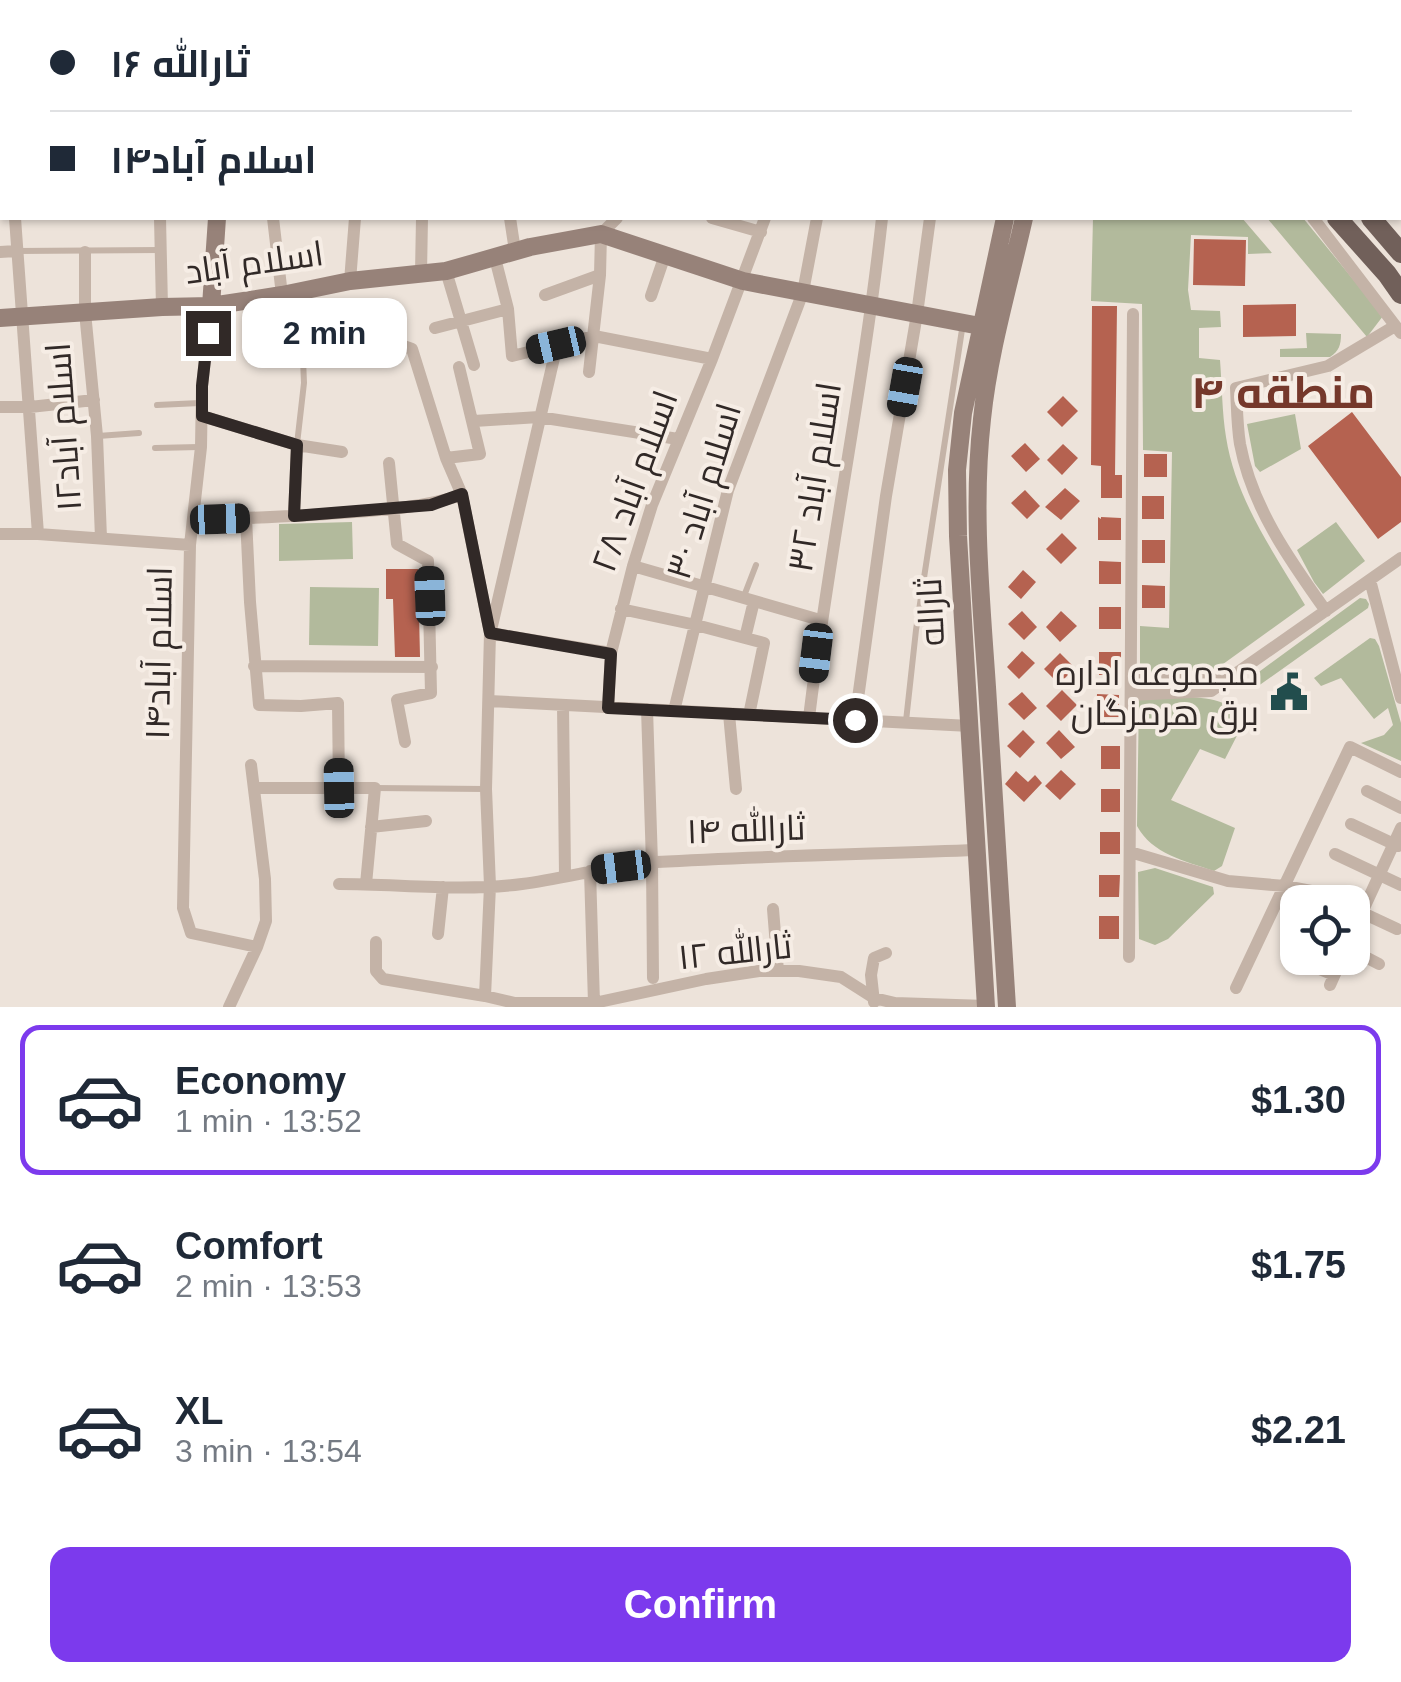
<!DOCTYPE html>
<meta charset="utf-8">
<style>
body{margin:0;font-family:Helvetica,Cairo,sans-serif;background:#f6f6f7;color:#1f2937;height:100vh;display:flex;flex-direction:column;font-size:38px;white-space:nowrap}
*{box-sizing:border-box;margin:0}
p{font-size:32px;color:#747a83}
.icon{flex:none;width:55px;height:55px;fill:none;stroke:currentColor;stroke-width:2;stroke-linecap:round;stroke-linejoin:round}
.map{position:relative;height:1007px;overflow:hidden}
.side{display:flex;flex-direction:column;background:#fff;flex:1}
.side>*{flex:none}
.guide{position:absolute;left:0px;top:0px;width:1402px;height:220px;box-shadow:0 2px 8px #0004;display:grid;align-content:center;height:220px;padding:0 50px;background:#fff}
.fabs{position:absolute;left:1280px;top:885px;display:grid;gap:20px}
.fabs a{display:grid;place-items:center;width:90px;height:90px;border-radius:20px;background:#fff;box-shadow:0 2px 8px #0004;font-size:50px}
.end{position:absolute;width:45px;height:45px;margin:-22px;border:12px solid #312927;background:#fff;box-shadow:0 0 0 5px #fff}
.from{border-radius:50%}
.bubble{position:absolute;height:70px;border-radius:20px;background:#fff;box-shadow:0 2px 8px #0004;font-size:32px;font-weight:600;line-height:70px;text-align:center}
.car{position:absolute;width:30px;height:60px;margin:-30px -15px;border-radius:12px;box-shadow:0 0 8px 2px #0007;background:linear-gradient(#222 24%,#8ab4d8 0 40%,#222 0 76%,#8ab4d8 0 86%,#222 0)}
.guide b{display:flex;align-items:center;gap:35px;height:95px;font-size:38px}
.guide b+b{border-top:2px solid #e0e1e3}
.guide i{width:25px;height:25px;background:#1f2937}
ul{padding:18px 0 0;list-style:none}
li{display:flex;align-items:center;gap:30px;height:150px;margin:0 20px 15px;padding:0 30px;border:5px solid transparent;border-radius:20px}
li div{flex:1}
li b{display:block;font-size:38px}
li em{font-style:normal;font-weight:600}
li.selected{border-color:#7c3aed}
li>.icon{width:90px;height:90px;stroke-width:1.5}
.primary-button{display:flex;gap:20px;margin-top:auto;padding:20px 50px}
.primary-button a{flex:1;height:115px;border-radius:20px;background:#7c3aed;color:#fff;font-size:40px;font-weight:600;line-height:115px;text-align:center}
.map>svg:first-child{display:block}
.green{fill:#b2ba9c}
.building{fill:#b56250}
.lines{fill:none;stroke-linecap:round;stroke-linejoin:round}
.lane{stroke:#c4b3a7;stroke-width:6}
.street{stroke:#c4b3a7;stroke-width:12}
.secondary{stroke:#978279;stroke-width:18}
.primary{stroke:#71605a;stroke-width:20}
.route{stroke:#312927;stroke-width:12}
.labels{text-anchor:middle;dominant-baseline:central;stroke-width:8;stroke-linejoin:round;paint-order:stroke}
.street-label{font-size:35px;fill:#312927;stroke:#f6ede5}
.poi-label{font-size:35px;fill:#312927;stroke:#f6ede5;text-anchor:end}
.district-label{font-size:45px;font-weight:bold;fill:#75382b;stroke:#f6ede5}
</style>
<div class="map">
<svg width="1401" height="1007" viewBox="0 0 1401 1007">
<rect width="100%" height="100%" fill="#ede3da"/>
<path class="green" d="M1093,218H1242L1272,253L1248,254V237L1191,235L1188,290L1191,310L1220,311L1221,327L1199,328V358L1220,360C1222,385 1222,412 1226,437C1236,500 1273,551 1305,605L1212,672L1140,674V626L1169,628L1172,452L1143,450L1142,304L1091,301Z
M1267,218H1303L1383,316L1367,337Z
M1306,333L1341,334C1341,345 1339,351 1330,357H1280V349L1307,348Z
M1295,414L1301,449L1260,472L1255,466L1247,424Z
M352,522L353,559L279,561V524Z
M1336,522L1365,561L1323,594L1314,582L1297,550Z
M310,587L379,588L378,646L309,645Z
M1360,598L1366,599L1369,604L1368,608L1254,689L1251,684L1252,677Z
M1370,638L1375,639L1379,646L1401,723V761L1361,743L1384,735L1393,725L1388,708L1374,719L1341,678L1321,686L1314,678Z
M1139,698C1171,699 1228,688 1244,722L1225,759L1200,749L1171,800L1235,828L1222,866L1214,871C1185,861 1152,854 1137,826Z
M1155,868L1213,887L1214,894L1168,939L1155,945L1139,939L1138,872Z"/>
<path class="building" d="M1194,239L1246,240L1245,286L1193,285Z
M1296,304V336L1243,337V305Z
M1092,306H1117L1115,475H1122V498H1101V466L1091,465Z
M1063,396L1078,411L1062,427L1047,412Z
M1352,412L1401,477V522L1378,539L1308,446Z
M1025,443L1040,459L1026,472L1011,456Z
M1063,444L1078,458L1062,475L1047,460Z
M1144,454H1167V477H1144Z
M1065,488L1080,501L1061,520L1045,507Z
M1025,490L1040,506L1027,519L1011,503Z
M1142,496H1164V519H1142Z
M1098,517L1101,519V517L1121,518V540H1098Z
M1062,533L1077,548L1061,564L1046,549Z
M1142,540H1165V563H1142Z
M1099,561L1121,562V584H1099Z
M386,569H418L420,657H395L393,599H386Z
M1023,570L1036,582L1021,599L1008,587Z
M1142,585L1165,586V608H1142Z
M1099,607H1121V629H1099Z
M1022,611L1037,627L1024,640L1008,624Z
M1061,611L1077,626L1060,642L1046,627Z
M1022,651L1035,663L1019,679L1007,667Z
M1099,652H1121V675H1099Z
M1060,653L1075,668L1059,684L1044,669Z
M1062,690L1077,705L1061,721L1046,706Z
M1022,692L1037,708L1024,720L1008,704Z
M1097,694L1119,695V717H1096Z
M1023,730L1035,742L1020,758L1007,746Z
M1059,730L1075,747L1061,759L1046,743Z
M1101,746H1120V769H1101Z
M1061,770L1076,784L1060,800L1045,786Z
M1016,771L1028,782L1035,775L1042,783L1024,802L1005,784Z
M1101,789H1120V812H1101Z
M1100,832H1120V854H1100Z
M1099,875H1120L1119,897H1099Z
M1099,916H1119V939H1099Z"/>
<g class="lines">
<path class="lane" d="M1266,0L1267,2
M17,251L160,250
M157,405L200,403
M98,436L139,433
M297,444L304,383L303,359
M155,448L199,447
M744,596L756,565
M906,721L916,630L963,323
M375,788L485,789"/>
<path class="street" d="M668,0L672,2
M782,0L786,2
M862,0L866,2
M54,2L55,0
M112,2V0
M326,2L327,0
M389,2V0
M462,2L463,0
M521,2L522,0
M948,2L950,0
M1354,2L1356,0
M1400,37L1401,36
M1400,124L1401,123
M0,167L2,166
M1400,197L1401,198
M15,218L38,534
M160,218L162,307
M273,218L282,295L309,313L412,349L446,458L462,495L490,633L486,789L490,886L485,996
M510,218L515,251
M712,218L761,232
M1313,218L1401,333
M0,252L16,251
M85,252V312L97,436L101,538
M495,258L508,309L512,356L594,336L712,359
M446,271L474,365
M421,273L422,218
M350,281L355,218
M545,295L600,275
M651,296L665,255
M211,306L202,386L201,447L190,545L183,908L191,933L257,947
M435,328L508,309
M589,372L600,275L601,234L617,218
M0,407H30L94,400
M202,416L297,445L294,516
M474,421L539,417L678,439
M297,445L342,452
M446,458L480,454L459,367
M389,463L397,544L428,561L431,693L397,700L405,742
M246,518L250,602L259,705L301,706L338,703L339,788
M193,520C242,518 291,517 340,513C383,510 421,508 462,495
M0,534H38L190,545
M633,566L820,620
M1370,580L1401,698
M621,609L696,625L764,643L749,715
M1326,611C1289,559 1252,507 1240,444C1237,426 1237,406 1236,388L1328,366L1395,326
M492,626L557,345
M490,633L611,653
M745,638L754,601
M254,666L432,667
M1131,679L1211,677L1224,683
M1131,695L1211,691L1401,558
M489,701L970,726
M563,705L565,875
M608,708L611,653L633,566L652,505L712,359L765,218
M647,709L652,863L653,978
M674,711L728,490L803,292L817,218
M729,714L736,789
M809,718C829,550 864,385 882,218
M855,720L886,496L917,314L930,218
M254,788H375L366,884
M1367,791L1401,808
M1351,824L1398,846
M371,827L426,821
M1130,852L1228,881L1285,886L1311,891L1340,902
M1335,854L1401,885
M590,871L594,1003
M339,884C400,884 461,892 522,884C567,878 611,865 657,862C763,856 870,854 977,850
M1352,908L1397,929
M773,909L778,971
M438,934L443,887
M1352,934L1401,828
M376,942V971L383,979L485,996L515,1003H594L706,979L759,971H799L841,977L874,998L895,1003L986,1006
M1352,950L1379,964
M1129,957L1133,314
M1293,958L1334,975
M1330,985L1342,958
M1236,988L1350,747L1401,772
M874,1002L871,975L874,958L886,953
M229,1007L257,947L266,921L265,879L251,765"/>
<path class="secondary" d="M232,2V0
M1050,2V0
M1094,2L1096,0
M211,306L217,218
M0,318L162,307L211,306L282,295L350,281L446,271L530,247L601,234L743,281L980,326
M986,1007L958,536L957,470L963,413L1005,218
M1007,1007C1000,900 993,793 987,687C981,598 972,508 982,419C989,351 1009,285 1024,218"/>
<path class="primary" d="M1140,0L1143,2
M1174,0L1177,2
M1337,218L1387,274L1401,294
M1371,218L1401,253"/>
</g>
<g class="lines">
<path class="route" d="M208,333L202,386V416L297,445L294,516L431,505L462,494L490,633L611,654L608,708L855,720"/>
</g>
<defs>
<g id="civic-bare" transform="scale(3)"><path d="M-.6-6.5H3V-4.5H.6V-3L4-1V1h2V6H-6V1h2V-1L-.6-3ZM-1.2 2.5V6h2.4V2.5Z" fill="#224d4d" stroke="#f6ede5" stroke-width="2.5" paint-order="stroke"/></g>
</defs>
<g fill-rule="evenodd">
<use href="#civic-bare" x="1289" y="692"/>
</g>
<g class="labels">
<g class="street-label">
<text transform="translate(254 262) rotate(-8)">اسلام آباد</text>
<text transform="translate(63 427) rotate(-94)">اسلام آباد۱۲</text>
<text transform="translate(814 477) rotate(-81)">اسلام آباد ۳۲</text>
<text transform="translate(634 481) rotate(-70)">اسلام آباد ۲۸</text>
<text transform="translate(703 491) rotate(-73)">اسلام آباد ۳۰</text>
<text transform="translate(930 612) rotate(-93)">ثاراله</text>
<text transform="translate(158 653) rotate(-89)">اسلام آباد۱۴</text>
<text transform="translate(746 829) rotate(-2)">ثارالله ۱۴</text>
<text transform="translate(735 951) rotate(-6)">ثارالله ۱۲</text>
</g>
<g class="poi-label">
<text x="1259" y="672">مجموعه اداره<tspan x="1259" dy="40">برق هرمزگان</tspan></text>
</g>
<g class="district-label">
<text x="1283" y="392">منطقه ۴</text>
</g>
</g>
</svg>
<div class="fabs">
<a><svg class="icon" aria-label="locate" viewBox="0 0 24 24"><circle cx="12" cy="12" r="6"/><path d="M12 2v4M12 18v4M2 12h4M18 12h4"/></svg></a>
</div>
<i class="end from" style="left:855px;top:720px"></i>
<i class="end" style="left:208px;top:333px"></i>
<div class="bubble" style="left:242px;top:298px;width:165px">2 min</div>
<i class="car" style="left:556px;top:345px;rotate:257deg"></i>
<i class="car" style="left:905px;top:387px;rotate:190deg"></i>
<i class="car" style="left:220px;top:519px;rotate:88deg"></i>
<i class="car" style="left:430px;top:596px;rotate:358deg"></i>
<i class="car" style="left:816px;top:653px;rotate:187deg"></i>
<i class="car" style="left:339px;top:788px;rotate:359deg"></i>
<i class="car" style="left:621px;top:867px;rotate:263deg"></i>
<div class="guide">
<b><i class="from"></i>ثارالله ۱۶</b>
<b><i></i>اسلام آباد۱۴</b>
</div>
</div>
<section class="side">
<ul>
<li class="selected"><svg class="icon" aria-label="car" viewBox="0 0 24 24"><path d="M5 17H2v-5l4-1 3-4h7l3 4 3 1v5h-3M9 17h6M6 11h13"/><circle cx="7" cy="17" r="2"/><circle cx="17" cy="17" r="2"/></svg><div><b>Economy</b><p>1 min · 13:52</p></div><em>$1.30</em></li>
<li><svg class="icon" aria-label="car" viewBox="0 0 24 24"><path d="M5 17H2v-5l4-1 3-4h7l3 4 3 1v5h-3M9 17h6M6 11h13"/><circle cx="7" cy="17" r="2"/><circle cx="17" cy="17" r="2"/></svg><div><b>Comfort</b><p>2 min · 13:53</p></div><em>$1.75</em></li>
<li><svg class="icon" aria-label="car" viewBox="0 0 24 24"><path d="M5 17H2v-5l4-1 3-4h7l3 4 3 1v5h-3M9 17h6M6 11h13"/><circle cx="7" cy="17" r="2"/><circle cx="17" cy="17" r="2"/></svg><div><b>XL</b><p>3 min · 13:54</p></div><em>$2.21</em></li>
</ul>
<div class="primary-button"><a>Confirm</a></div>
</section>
